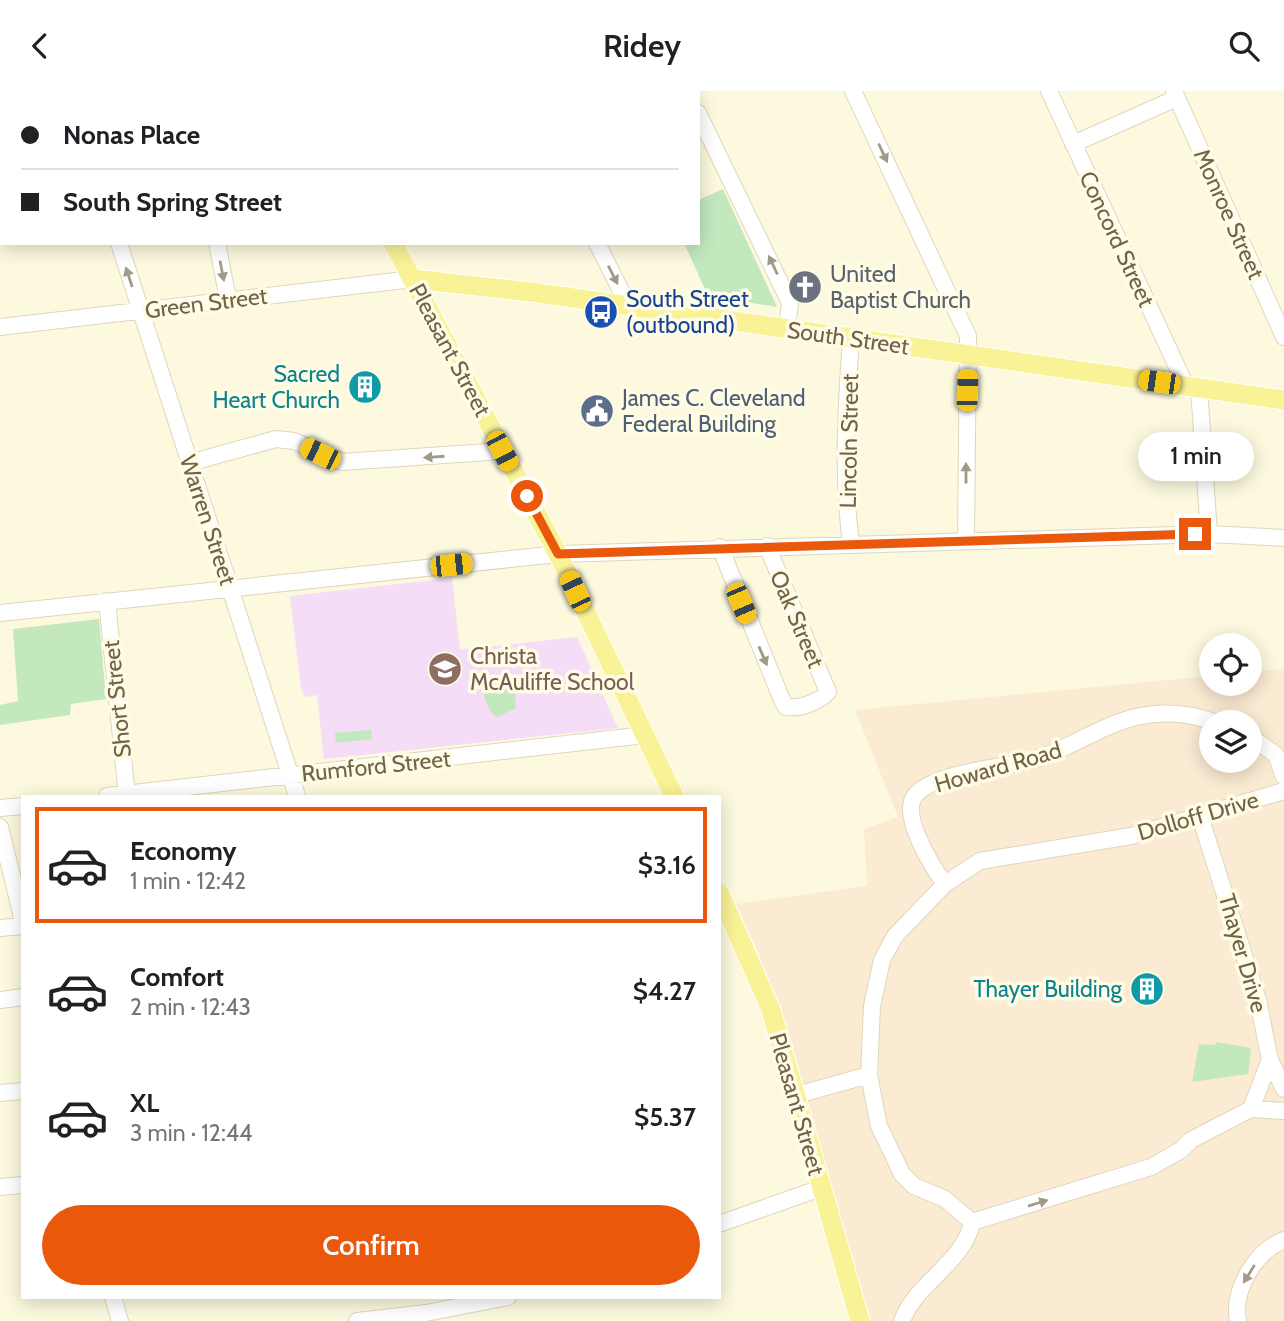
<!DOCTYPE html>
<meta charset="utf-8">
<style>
body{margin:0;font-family:Cabin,sans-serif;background:#f2f2f2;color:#202124;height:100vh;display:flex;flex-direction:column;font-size:26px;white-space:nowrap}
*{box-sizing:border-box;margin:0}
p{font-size:23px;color:#757577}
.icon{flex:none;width:38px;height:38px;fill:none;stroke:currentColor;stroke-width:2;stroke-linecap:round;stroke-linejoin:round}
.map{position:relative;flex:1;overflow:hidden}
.sheet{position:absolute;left:21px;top:704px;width:700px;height:504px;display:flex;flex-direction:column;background:#fff;border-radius:0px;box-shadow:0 4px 18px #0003}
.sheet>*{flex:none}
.guide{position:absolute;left:0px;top:0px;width:700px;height:154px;box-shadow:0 4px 18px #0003;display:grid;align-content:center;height:154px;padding:0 21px;background:#fff}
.tools{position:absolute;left:1199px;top:542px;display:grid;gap:14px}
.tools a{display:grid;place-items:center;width:63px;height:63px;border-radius:50%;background:#fff;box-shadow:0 4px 18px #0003;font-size:35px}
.end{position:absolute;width:32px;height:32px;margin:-16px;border:9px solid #ea580c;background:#fff;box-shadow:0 0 0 4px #fff}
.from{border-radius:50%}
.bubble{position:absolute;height:49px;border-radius:24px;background:#fff;box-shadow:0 4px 18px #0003;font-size:23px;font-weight:600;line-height:49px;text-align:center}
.car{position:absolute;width:21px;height:42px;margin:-21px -10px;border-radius:9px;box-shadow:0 0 5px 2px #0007;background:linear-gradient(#f5c518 24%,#345 0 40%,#f5c518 0 76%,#345 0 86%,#f5c518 0)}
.guide b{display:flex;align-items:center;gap:24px;height:66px;font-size:26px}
.guide b+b{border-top:2px solid #e0e0e0}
.guide i{width:18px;height:18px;background:#202124}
ul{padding:12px 0 0;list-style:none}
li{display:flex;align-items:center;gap:21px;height:116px;margin:0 14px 10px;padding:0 7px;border:4px solid transparent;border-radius:0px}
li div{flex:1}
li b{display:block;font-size:26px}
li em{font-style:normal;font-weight:600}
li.current{border-color:#ea580c}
li>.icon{width:63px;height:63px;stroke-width:1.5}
.primary-button{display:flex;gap:14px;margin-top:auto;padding:14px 21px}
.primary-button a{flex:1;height:80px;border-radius:42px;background:#ea580c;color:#fff;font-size:28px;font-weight:600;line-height:80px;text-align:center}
header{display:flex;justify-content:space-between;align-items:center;height:91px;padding:0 21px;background:#fff;font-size:32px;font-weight:600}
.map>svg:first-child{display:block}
.commercial{fill:#fcebd3;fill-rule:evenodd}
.education{fill:#f5dcf7}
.green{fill:#c3e8be}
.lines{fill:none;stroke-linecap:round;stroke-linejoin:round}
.minor-casing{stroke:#dfd6bc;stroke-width:18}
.major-casing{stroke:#fff;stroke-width:21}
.minor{stroke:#fff;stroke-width:16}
.major{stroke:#faf297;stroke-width:19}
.oneway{fill:#a39988}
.route{stroke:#ea580c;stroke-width:9}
.labels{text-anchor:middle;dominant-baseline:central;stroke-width:7;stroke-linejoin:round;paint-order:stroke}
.street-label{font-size:23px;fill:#716248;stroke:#fffce5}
.worship-label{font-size:23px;fill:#5b616d;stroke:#fffce5;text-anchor:start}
.transit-label{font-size:23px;fill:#164399;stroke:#fffce5;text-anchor:start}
.culture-label{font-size:23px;fill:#0d838f;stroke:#fffce5;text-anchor:end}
.service-label{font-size:23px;fill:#4e5e75;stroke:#fffce5;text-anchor:start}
.education-label{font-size:23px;fill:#785e54;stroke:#fffce5;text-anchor:start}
</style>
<header><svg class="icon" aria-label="back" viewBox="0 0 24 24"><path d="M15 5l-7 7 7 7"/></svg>Ridey<svg class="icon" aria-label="search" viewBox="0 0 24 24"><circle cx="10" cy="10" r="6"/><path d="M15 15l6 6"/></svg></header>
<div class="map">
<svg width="1284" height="1230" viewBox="0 0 1284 1230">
<rect width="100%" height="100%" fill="#fcf9df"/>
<path class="commercial" d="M1284,578V1230H868L796,970L759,863L736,813L867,795L864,738L898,726L855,619L1211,585V593H1250V581ZM1211,632H1250V670H1211Z"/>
<path class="education" d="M452,487L460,559L577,546L618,637L324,668L317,604L305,606L301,598L290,505Z"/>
<path class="green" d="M723,98L777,216L708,205L684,152H698V109Z
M99,528L106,608L71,613L70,624L0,634V614L18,610L13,538Z
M513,588L516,617L497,626C487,619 483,606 483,593Z
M371,639L372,648L336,652L335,642Z
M1216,951L1251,957L1248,983L1192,991L1199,953L1215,954Z"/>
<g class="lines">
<g class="minor-casing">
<path id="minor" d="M74,0L75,2
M168,0L169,2
M521,0V2
M688,0V2
M853,0L968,245L966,450
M1049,0L1186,295
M1174,0L1284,246
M578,2L582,0
M698,22L790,212L787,238
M1073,53L1177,7
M119,152L297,705
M217,152L228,208
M597,152L629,216
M0,236L413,188
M1199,297L1209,443
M189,372L276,348L294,350L342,371L502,360
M851,452C842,385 846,316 851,248
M720,456L782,609L786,616C800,618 819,611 828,601L767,455
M107,510L127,705
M0,522L558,463L1209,443L1284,447
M1250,645L1276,664L1284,686
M107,705L645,644
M0,717L23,715
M1200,725L1258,909L1270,969L1284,998
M0,736L23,830
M945,793C933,777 901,726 914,706C929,683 997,677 1024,671C1063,663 1094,637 1132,627C1160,620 1189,621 1216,632
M0,837L23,835
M0,909L23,906
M0,1002L23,1000
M797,1004L869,984
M1251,1018L1284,1020
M0,1096L23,1094
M972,1131L945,1108L914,1095L902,1083L879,1035L869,984L872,915L882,869L895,845L945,793L980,770L1131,745L1284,700
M972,1131L1151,1076L1181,1059L1191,1049L1251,1018L1270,969
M719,1133L821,1097
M113,1206L120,1230
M357,1230L426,1222L508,1206
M902,1230C916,1191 964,1172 972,1131
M1238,1230C1232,1200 1255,1160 1284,1149"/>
</g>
<g class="major-casing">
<path id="major" d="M307,0L308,2
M393,152L558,463L674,705
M413,188L531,201L1284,309
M719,801L771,919L860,1230"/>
</g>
<use href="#minor" class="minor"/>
<use href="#major" class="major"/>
</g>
<defs><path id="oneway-solid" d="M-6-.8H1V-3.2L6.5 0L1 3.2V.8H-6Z" transform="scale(1.75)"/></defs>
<g class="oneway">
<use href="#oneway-solid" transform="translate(883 62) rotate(65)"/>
<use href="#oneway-solid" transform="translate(773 174) rotate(-115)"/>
<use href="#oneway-solid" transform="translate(222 180) rotate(79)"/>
<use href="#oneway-solid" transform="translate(613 184) rotate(63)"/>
<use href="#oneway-solid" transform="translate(129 186) rotate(-108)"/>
<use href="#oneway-solid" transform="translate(434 366) rotate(176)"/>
<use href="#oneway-solid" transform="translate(966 382) rotate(-90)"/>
<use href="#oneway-solid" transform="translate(763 565) rotate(67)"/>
<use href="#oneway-solid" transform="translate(1038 1112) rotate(-17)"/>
<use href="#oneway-solid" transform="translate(1249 1183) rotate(122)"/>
</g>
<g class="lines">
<path class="route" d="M527,405L558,463L1195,443"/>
</g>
<defs>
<g id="church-disc" transform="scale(1.75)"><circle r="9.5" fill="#6b7280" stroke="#fffce5"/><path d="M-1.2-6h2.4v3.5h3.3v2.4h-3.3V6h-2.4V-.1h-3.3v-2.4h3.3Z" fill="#fff"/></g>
<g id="bus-disc" transform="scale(1.75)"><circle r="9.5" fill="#1a4fb4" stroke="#fffce5"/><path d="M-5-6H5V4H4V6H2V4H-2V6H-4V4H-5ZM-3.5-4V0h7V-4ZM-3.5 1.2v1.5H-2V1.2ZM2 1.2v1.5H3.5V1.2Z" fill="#fff"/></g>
<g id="building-disc" transform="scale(1.75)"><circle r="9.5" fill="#0f9aa8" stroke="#fffce5"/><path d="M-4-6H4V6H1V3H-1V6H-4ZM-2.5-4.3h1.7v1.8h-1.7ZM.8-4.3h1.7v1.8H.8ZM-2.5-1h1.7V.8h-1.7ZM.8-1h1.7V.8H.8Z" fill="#fff"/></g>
<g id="civic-disc" transform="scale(1.75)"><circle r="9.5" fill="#5c6f8a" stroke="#fffce5"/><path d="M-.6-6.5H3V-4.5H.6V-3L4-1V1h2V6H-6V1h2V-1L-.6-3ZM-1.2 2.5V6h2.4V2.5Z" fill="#fff"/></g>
<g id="school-disc" transform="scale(1.75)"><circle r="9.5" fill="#8d6e63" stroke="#fffce5"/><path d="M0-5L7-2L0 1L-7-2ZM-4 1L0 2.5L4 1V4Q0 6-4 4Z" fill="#fff"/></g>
</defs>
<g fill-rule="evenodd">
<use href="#church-disc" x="805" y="196"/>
<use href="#bus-disc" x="601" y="221"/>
<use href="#building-disc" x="365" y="296"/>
<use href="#civic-disc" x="597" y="320"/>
<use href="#school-disc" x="445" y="578"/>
<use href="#building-disc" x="1147" y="898"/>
</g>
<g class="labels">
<g class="street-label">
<text transform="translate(1229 123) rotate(66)">Monroe Street</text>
<text transform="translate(1117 148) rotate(65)">Concord Street</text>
<text transform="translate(206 212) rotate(-7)">Green Street</text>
<text transform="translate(848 247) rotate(8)">South Street</text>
<text transform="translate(450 259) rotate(62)">Pleasant Street</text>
<text transform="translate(849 350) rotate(-89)">Lincoln Street</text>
<text transform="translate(208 429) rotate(72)">Warren Street</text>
<text transform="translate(797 528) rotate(67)">Oak Street</text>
<text transform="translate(117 608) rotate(-96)">Short Street</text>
<text transform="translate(376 675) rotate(-6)">Rumford Street</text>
<text transform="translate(998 676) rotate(-16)">Howard Road</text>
<text transform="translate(1198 725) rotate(-16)">Dolloff Drive</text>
<text transform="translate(1243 862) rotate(74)">Thayer Drive</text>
<text transform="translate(797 1013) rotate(74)">Pleasant Street</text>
</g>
<g class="worship-label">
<text x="830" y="183">United<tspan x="830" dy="26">Baptist Church</tspan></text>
</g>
<g class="transit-label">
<text x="626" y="208">South Street<tspan x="626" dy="26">(outbound)</tspan></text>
</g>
<g class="culture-label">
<text x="340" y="283">Sacred<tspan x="340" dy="26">Heart Church</tspan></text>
<text x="1122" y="898">Thayer Building</text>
</g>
<g class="service-label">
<text x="622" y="307">James C. Cleveland<tspan x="622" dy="26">Federal Building</tspan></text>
</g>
<g class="education-label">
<text x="470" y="565">Christa<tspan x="470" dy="26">McAuliffe School</tspan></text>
</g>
</g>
</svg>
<div class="tools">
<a><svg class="icon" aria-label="locate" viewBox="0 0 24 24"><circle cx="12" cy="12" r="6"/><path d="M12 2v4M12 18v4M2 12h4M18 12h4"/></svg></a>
<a><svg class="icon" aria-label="layers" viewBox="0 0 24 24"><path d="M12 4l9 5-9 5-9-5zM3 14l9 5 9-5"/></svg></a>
</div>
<i class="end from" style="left:527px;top:405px"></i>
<i class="end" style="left:1195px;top:443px"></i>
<div class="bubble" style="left:1138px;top:341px;width:116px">1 min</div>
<i class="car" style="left:1159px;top:291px;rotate:278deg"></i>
<i class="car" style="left:967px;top:299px;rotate:2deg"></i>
<i class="car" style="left:502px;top:360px;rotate:152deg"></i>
<i class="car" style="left:320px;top:363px;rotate:296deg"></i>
<i class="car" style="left:451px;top:474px;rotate:84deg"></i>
<i class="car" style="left:575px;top:500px;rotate:335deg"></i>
<i class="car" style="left:741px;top:512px;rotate:157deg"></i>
<div class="guide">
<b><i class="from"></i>Nonas Place</b>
<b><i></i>South Spring Street</b>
</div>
<section class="sheet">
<ul>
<li class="current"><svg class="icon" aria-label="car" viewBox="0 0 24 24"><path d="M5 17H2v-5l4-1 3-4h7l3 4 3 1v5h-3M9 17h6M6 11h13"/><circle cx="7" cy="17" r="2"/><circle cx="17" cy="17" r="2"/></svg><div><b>Economy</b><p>1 min · 12:42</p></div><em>$3.16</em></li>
<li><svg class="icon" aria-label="car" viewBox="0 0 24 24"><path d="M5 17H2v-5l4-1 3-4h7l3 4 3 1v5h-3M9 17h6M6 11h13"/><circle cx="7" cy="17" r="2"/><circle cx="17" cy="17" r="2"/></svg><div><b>Comfort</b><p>2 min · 12:43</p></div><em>$4.27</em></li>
<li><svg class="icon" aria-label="car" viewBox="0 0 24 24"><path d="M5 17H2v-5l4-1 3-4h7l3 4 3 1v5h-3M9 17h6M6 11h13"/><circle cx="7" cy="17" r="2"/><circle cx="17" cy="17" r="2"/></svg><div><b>XL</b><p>3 min · 12:44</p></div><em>$5.37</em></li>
</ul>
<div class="primary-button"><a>Confirm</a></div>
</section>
</div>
